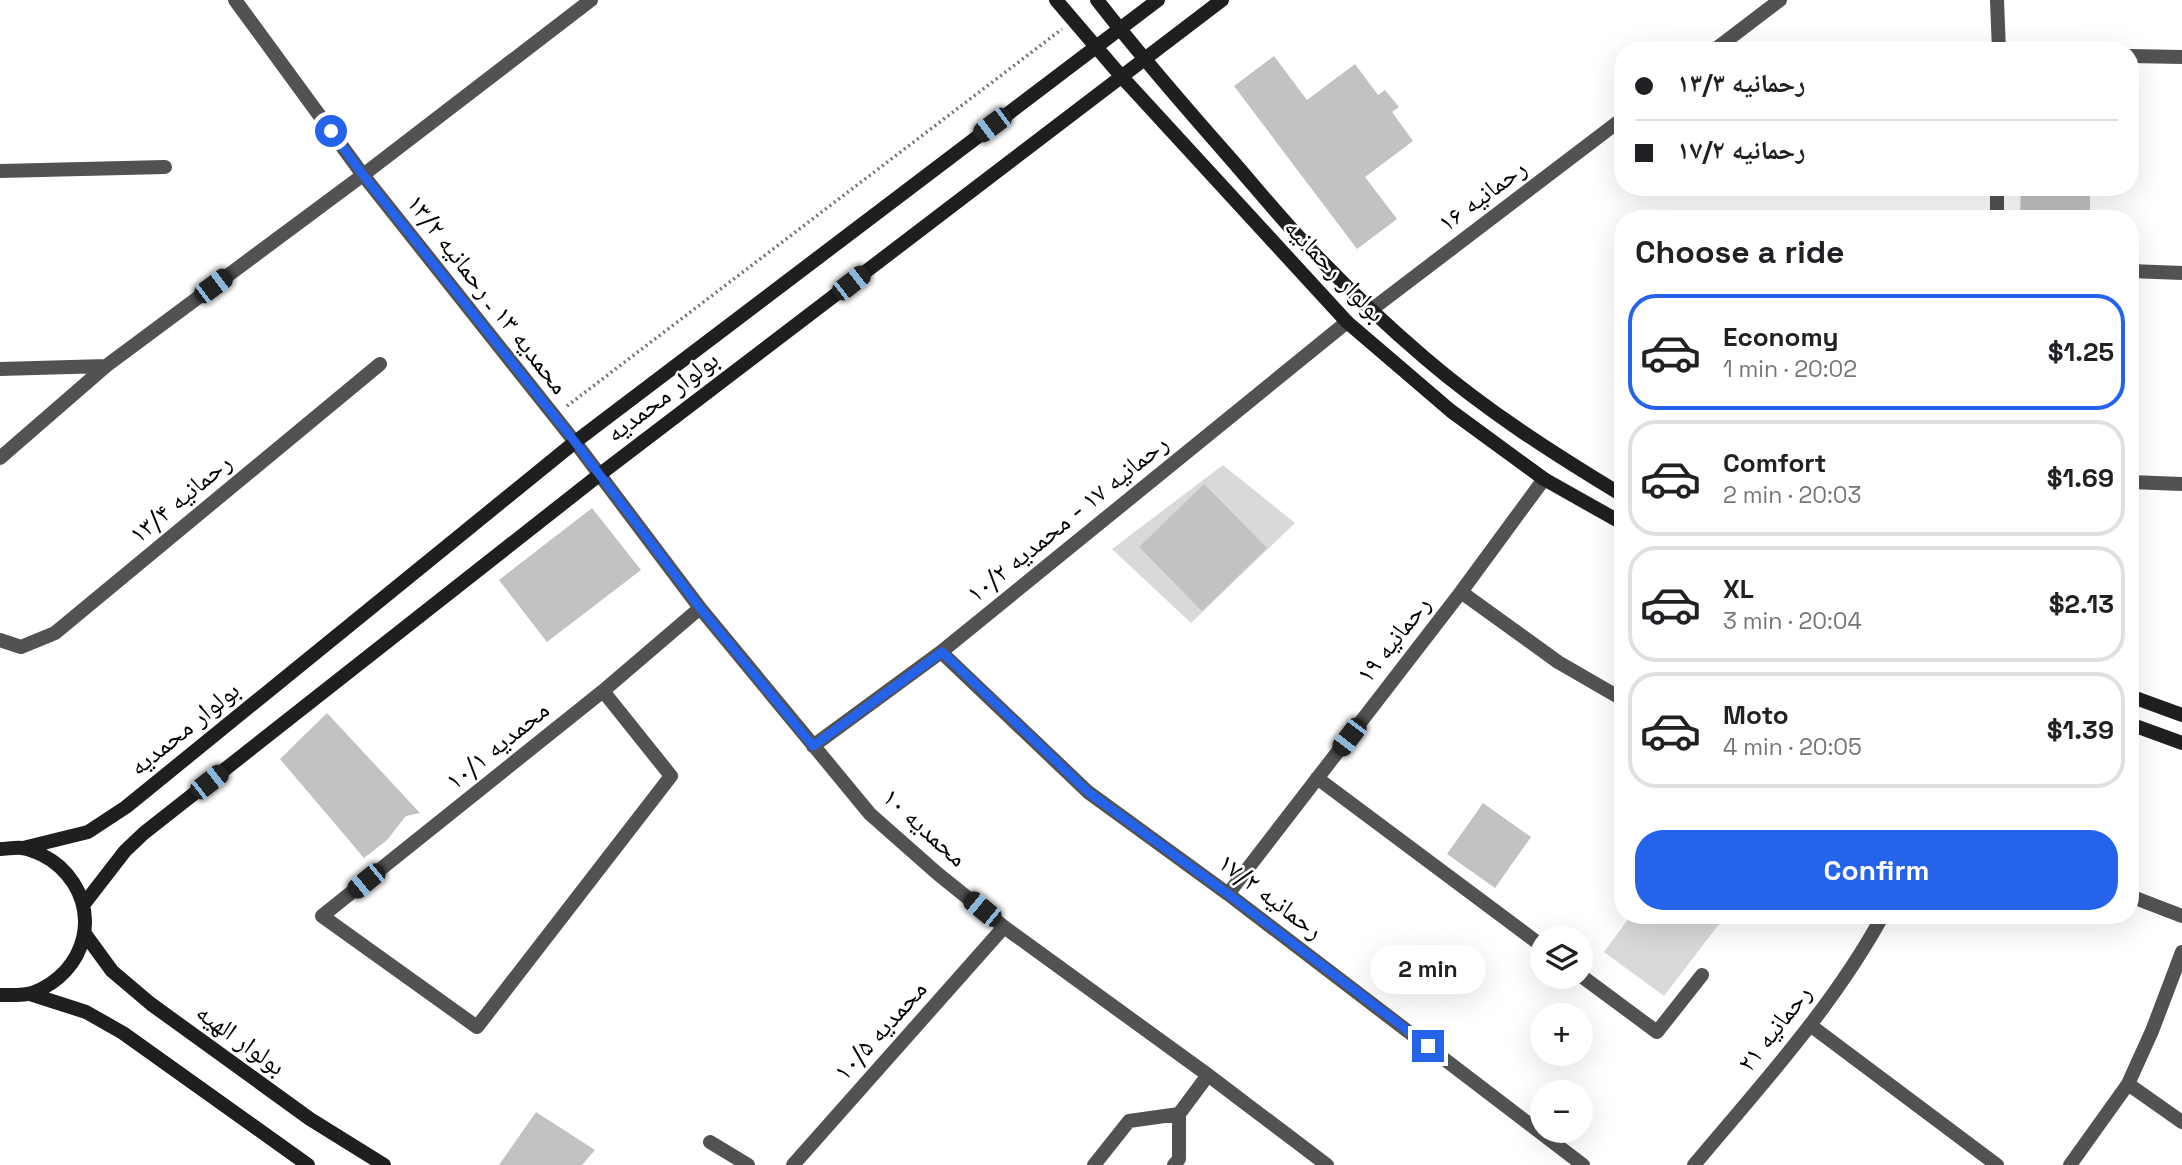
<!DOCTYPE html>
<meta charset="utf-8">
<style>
body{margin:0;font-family:"Space Grotesk","Noto Naskh Arabic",sans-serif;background:#f2f2f2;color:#202124;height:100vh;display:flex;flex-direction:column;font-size:26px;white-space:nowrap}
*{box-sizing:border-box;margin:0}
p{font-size:23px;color:#757577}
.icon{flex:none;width:38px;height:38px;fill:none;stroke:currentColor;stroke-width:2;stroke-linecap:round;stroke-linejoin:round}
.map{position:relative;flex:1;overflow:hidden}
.side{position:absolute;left:1614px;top:210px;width:525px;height:714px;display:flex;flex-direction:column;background:#fff;border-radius:28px;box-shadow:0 7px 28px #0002}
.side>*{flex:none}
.guide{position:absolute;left:1614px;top:42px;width:525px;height:154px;border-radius:28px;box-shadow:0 7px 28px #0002;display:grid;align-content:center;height:154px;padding:0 21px;background:#fff}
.fabs{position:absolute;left:1530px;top:926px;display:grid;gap:14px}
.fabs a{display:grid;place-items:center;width:63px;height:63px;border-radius:50%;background:#fff;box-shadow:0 7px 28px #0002;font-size:35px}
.end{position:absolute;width:32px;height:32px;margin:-16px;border:9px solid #2563eb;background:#fff;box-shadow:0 0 0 4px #fff}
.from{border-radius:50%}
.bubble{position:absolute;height:49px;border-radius:24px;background:#fff;box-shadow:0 7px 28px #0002;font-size:23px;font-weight:800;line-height:49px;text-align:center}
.car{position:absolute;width:21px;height:42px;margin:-21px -10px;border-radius:9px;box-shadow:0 0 5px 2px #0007;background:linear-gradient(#222 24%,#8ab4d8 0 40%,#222 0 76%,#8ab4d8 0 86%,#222 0)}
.guide b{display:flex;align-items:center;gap:24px;height:66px;font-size:26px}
.guide b+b{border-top:2px solid #e0e0e0}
.guide i{width:18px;height:18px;background:#202124}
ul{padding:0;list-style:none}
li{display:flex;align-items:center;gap:21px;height:116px;margin:0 14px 10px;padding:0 7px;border:4px solid #e0e0e0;border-radius:28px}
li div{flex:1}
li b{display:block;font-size:26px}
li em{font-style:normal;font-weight:800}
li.on{border-color:#2563eb}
li>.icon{width:63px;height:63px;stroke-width:1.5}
h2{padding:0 21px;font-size:32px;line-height:84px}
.primary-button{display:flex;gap:14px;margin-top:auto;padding:14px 21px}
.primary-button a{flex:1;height:80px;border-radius:28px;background:#2563eb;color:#fff;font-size:28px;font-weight:800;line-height:80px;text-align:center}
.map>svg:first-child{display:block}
.green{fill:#d9d9d9}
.building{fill:#c2c2c2}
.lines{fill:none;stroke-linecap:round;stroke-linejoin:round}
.path{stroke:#747474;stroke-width:3.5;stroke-dasharray:2 3.5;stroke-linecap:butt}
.street{stroke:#525252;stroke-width:14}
.secondary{stroke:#1f1f1f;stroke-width:14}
.route{stroke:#2563eb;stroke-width:9}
.labels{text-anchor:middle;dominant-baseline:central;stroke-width:5;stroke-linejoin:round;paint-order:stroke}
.street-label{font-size:26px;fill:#000;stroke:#fff}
</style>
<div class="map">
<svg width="2182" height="1165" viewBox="0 0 2182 1165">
<rect width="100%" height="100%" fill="#fff"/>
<path class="green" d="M1223,465L1295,523L1191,623L1112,549Z
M1631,915H1726L1664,996L1604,952Z"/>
<path class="building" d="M1274,56L1307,100L1355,64L1378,95L1385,90L1399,107L1392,112L1413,141L1365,177L1397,219L1357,249L1234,86Z
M2021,187H2090V219H2020Z
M1204,484L1267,548L1202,611L1139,547Z
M592,508L641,570L547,642L499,580Z
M327,713L420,813L406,816L387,840L364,858L280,759Z
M1483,803L1531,837L1495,888L1447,854Z
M536,1112L595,1150L582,1165H499Z"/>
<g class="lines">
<path class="path" d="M567,406L1062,29"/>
<path class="street" d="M235,0L363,175L575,442L700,608L870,814L938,874L1004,927L1208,1075L1327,1165
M1997,0L1999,51
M1713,51L1780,0
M2130,56L2182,57
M0,171L165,167
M1997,219V187
M2130,271L2182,273
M1371,310L1622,119
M0,369L106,366
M0,458L106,366L363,175L591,0
M2130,482L2182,484
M1461,592L1558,662L1622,699
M0,640L21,647L55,633L380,364
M941,652L1088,792L1228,894L1583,1165
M603,691L671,776L477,1027L322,916L603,691L700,608
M813,746L941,652L1347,322
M1317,778L1542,946
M1228,894L1461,592L1544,479
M2130,896L2182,916
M1580,975L1657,1032L1702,975
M1810,1025L1997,1165
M2128,1084L2182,1122
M710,1142L748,1165
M793,1165L1004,927
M1094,1165L1129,1121L1179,1114
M1174,1165L1179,1159V1114L1208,1075
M1694,1165C1761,1085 1833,1007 1883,915
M2070,1165L2128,1084L2152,1031L2182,952"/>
<path class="secondary" d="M1056,0L1121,76L1347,322L1451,411L1544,479L1622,523
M1097,0C1139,54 1185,107 1230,158C1257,189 1283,221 1311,250C1347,288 1386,325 1426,359C1487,411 1554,454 1622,495
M2130,696L2182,715
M2130,724L2182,743
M23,848L88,832L126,807L575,442L1158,0
M0,849C7,849 15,847 22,848C35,850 50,858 60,867C104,908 87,973 32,993C23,996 10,995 0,995
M84,904L125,851L144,833L599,475L1222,0
M85,934L112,971L151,1004L310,1119L384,1165
M30,994L86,1012L123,1033L308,1165"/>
</g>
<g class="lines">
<path class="route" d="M331,131L363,175L575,442L700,608L813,746L942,652L1088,792L1228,894L1428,1046"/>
</g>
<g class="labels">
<g class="street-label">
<text transform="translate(1482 195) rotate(-37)">رحمانیه ۱۶</text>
<text transform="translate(1335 270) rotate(46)">بولوار رحمانیه</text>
<text transform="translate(488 294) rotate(52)">محمدیه ۱۳ ـ رحمانیه ۱۳/۲</text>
<text transform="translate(662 396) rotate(-37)">بولوار محمدیه</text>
<text transform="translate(180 498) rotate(-40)">رحمانیه ۱۳/۴</text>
<text transform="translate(1067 518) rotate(-39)">رحمانیه ۱۷ - محمدیه ۱۰/۲</text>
<text transform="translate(1393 639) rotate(-52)">رحمانیه ۱۹</text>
<text transform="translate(184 728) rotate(-39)">بولوار محمدیه</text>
<text transform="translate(497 745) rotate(-39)">محمدیه ۱۰/۱</text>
<text transform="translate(925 827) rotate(42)">محمدیه ۱۰</text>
<text transform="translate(1271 896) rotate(37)">رحمانیه ۱۷/۲</text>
<text transform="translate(1774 1028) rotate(-52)">رحمانیه ۲۱</text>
<text transform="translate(880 1030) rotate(-48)">محمدیه ۱۰/۵</text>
<text transform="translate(241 1039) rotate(36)">بولوار الهیه</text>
</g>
</g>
</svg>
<div class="fabs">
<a><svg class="icon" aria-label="layers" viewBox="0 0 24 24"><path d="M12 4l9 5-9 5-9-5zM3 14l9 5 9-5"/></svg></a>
<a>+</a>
<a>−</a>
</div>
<i class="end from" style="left:331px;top:131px"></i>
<i class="end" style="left:1428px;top:1046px"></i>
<div class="bubble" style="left:1370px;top:945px;width:116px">2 min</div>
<i class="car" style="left:992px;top:125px;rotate:233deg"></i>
<i class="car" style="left:851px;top:283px;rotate:52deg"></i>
<i class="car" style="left:213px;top:286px;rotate:53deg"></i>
<i class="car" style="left:1349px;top:737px;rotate:217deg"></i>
<i class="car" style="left:209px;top:782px;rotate:52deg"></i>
<i class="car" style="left:366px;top:881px;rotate:231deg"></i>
<i class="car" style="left:982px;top:909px;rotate:309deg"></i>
<div class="guide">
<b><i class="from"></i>رحمانیه ۱۳/۳</b>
<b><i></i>رحمانیه ۱۷/۲</b>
</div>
<section class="side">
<h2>Choose a ride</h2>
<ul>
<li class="on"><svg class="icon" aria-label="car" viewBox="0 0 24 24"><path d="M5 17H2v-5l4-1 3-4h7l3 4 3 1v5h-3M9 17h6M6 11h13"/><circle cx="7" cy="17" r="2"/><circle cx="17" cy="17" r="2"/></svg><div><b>Economy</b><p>1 min · 20:02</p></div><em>$1.25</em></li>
<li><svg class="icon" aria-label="car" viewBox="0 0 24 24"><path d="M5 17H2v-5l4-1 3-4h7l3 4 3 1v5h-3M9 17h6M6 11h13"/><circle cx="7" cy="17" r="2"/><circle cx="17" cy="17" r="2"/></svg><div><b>Comfort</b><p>2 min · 20:03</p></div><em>$1.69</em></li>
<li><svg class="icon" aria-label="car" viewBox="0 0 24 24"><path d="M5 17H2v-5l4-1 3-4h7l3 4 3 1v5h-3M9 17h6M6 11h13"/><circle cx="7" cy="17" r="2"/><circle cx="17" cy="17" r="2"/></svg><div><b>XL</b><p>3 min · 20:04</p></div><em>$2.13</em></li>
<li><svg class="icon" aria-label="car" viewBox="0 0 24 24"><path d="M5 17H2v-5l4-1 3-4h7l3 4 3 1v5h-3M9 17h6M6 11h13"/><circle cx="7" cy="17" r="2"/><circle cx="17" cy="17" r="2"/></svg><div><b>Moto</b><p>4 min · 20:05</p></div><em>$1.39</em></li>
</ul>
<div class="primary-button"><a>Confirm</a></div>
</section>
</div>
